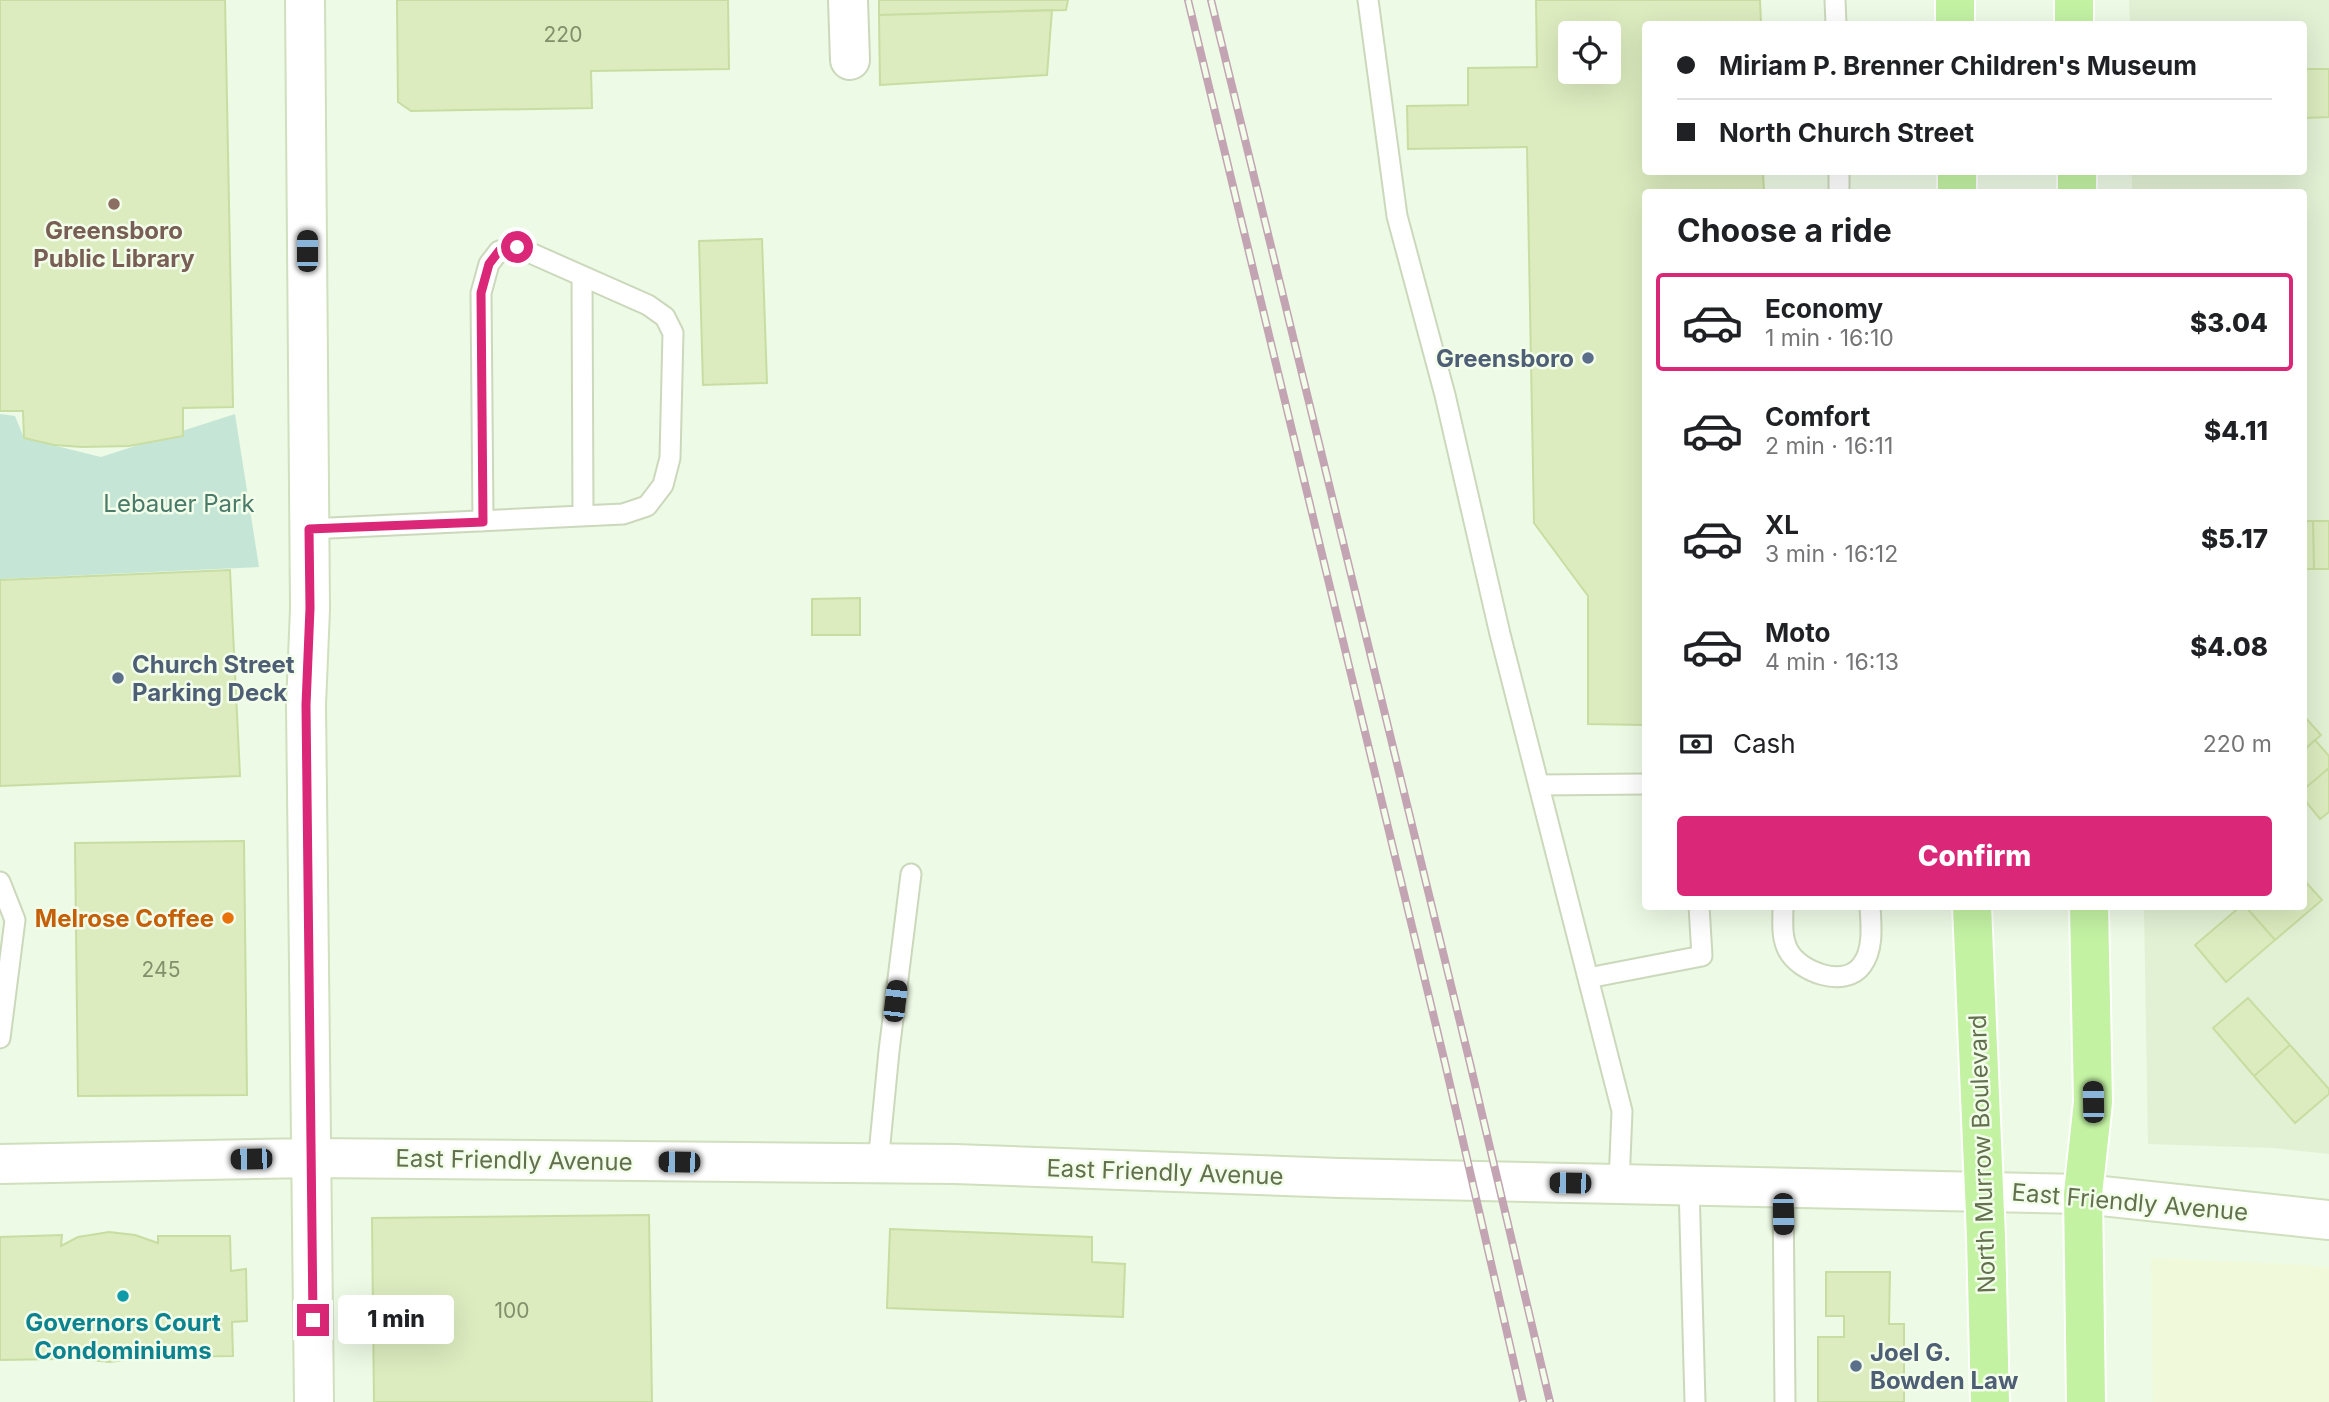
<!DOCTYPE html>
<meta charset="utf-8">
<style>
body{margin:0;font-family:Inter,sans-serif;background:#f2f2f2;color:#202124;height:100vh;display:flex;flex-direction:column;font-size:26px;white-space:nowrap}
*{box-sizing:border-box;margin:0}
p{font-size:23px;color:#757577}
.icon{flex:none;width:38px;height:38px;fill:none;stroke:currentColor;stroke-width:2;stroke-linecap:round;stroke-linejoin:round}
.map{position:relative;flex:1;overflow:hidden}
.details{position:absolute;left:1642px;top:189px;width:665px;height:721px;display:flex;flex-direction:column;background:#fff;border-radius:7px;box-shadow:0 7px 28px #0002}
.details>*{flex:none}
.top-card{position:absolute;left:1642px;top:21px;width:665px;height:154px;border-radius:7px;box-shadow:0 7px 28px #0002;display:grid;align-content:center;height:154px;padding:0 35px;background:#fff}
.buttons{position:absolute;left:1558px;top:21px;display:grid;gap:14px}
.buttons a{display:grid;place-items:center;width:63px;height:63px;border-radius:7px;background:#fff;box-shadow:0 7px 28px #0002;font-size:35px}
.end{position:absolute;width:32px;height:32px;margin:-16px;border:9px solid #db2777;background:#fff;box-shadow:0 0 0 4px #fff}
.from{border-radius:50%}
.bubble{position:absolute;height:49px;border-radius:7px;background:#fff;box-shadow:0 7px 28px #0002;font-size:23px;font-weight:800;line-height:49px;text-align:center}
.car{position:absolute;width:21px;height:42px;margin:-21px -10px;border-radius:9px;box-shadow:0 0 5px 2px #0007;background:linear-gradient(#222 24%,#8ab4d8 0 40%,#222 0 76%,#8ab4d8 0 86%,#222 0)}
.top-card b{display:flex;align-items:center;gap:24px;height:66px;font-size:26px}
.top-card b+b{border-top:2px solid #e0e0e0}
.top-card i{width:18px;height:18px;background:#202124}
ul{padding:0;list-style:none}
li{display:flex;align-items:center;gap:21px;height:98px;margin:0 14px 10px;padding:0 21px;border:4px solid transparent;border-radius:7px}
li div{flex:1}
li b{display:block;font-size:26px}
li em{font-style:normal;font-weight:800}
li.active{border-color:#db2777}
li>.icon{width:63px;height:63px;stroke-width:1.5}
h2{padding:0 35px;font-size:32px;line-height:84px}
.pay{display:flex;align-items:center;gap:18px;height:77px;padding:0 35px;font-size:26px}
.pay p{margin-inline-start:auto}
.primary-button{display:flex;gap:14px;margin-top:auto;padding:14px 35px}
.primary-button a{flex:1;height:80px;border-radius:7px;background:#db2777;color:#fff;font-size:28px;font-weight:800;line-height:80px;text-align:center}
.map>svg:first-child{display:block}
.residential{fill:#e2f1d4}
.commercial{fill:#f0f9d9}
.green{fill:#c5e6d7}
.building{fill:#dcecbf;stroke:#c8dda1;stroke-width:2;fill-rule:evenodd}
.lines{fill:none;stroke-linecap:round;stroke-linejoin:round}
.lane-casing{stroke:#ccd8bc;stroke-width:23}
.street-casing{stroke:#ccd8bc;stroke-width:42}
.secondary-casing{stroke:#d0dfbd;stroke-width:42}
.primary-casing{stroke:#fff;stroke-width:42}
.lane{stroke:#fff;stroke-width:19}
.street{stroke:#fff;stroke-width:38}
.secondary{stroke:#fff;stroke-width:38}
.primary{stroke:#c3f2a3;stroke-width:38}
.rail-casing{stroke:#c2a4b3;stroke-width:8}
.rail{stroke:#f2fdea;stroke-width:5;stroke-dasharray:16;stroke-linecap:butt}
.route{stroke:#db2777;stroke-width:9}
.education-dot{fill:#8d6e63;stroke:#f2fdea;stroke-width:2.5}
.service-dot{fill:#5c6f8a;stroke:#f2fdea;stroke-width:2.5}
.food-dot{fill:#e8710a;stroke:#f2fdea;stroke-width:2.5}
.culture-dot{fill:#0f9aa8;stroke:#f2fdea;stroke-width:2.5}
.labels{text-anchor:middle;dominant-baseline:central;stroke-width:5;stroke-linejoin:round;paint-order:stroke}
.number-label{font-size:21px;fill:#828f6a}
.education-label{font-size:24px;font-weight:bold;fill:#785e54;stroke:#f2fdea}
.service-label{font-size:24px;font-weight:bold;fill:#4e5e75;stroke:#f2fdea;text-anchor:start}
.park-label{font-size:24px;fill:#497a6a;stroke:#f2fdea}
.food-label{font-size:24px;font-weight:bold;fill:#c56008;stroke:#f2fdea;text-anchor:end}
.street-label{font-size:24px;fill:#64704d;stroke:#f2fdea}
.culture-label{font-size:24px;font-weight:bold;fill:#0d838f;stroke:#f2fdea}
</style>
<div class="map">
<svg width="2329" height="1402" viewBox="0 0 2329 1402">
<rect width="100%" height="100%" fill="#edfae5"/>
<path class="residential" d="M2129,0H2329V1154L2273,1148L2148,1144L2144,907L2303,906V192H2132V172H2303V24H2130Z"/>
<path class="commercial" d="M2151,1258L2309,1265L2329,1268V1402H2153Z"/>
<path class="green" d="M0,414L15,416L24,438L101,457L235,414L259,567L0,579Z"/>
<path class="building" d="M0,0H225L233,407L183,408V436L129,446L82,447L54,445L24,438L23,411H0Z
M397,0H728L729,69L591,71L592,108L411,111L398,102Z
M879,0H1068L1066,10L879,15Z
M1536,0H1760L1761,24H1645V172H1763L1764,192H1645V725L1588,724V596L1534,523L1527,147L1408,149L1407,106L1468,105V68L1537,67ZM1570,33H1608V72H1570Z
M1052,10L1047,75L880,85L879,15Z
M2303,69H2329V117L2303,118Z
M762,239L767,383L703,385L699,241Z
M2303,521H2313L2314,569H2303Z
M2313,521H2329V569H2314Z
M230,570L240,776L0,786V580Z
M860,598V635H812V599Z
M2303,715L2321,735L2303,751Z
M2315,740L2329,756V768L2303,790V751Z
M2329,768V812L2320,819L2303,798V790Z
M244,841L247,1095L78,1096L75,843Z
M2303,879L2322,900L2275,940L2245,906H2303Z
M2241,906H2245L2275,940L2226,982L2195,945Z
M2248,998L2290,1045L2254,1076L2213,1028Z
M2290,1045L2329,1089V1094L2295,1123L2254,1076Z
M649,1215L652,1402H374L372,1218Z
M890,1229L1092,1237V1262L1125,1264L1123,1317L887,1308Z
M109,1232L135,1235L158,1243V1236H230L231,1271L246,1269L247,1321L232,1322L233,1356L156,1357L157,1349L134,1359L109,1362L83,1359L60,1352L59,1359L0,1360V1237L62,1235L61,1246L78,1237Z
M1826,1272H1890L1889,1324H1904V1402H1818V1337H1844V1316H1826Z"/>
<g class="lines">
<g class="lane-casing">
<path id="lane" d="M1368,0L1397,216L1445,395L1500,634L1622,1111L1619,1184
M1835,0L1836,24
M1839,172V192
M582,276L583,516
M309,529L623,514L647,506L663,485L670,458L673,333L665,317L648,305L517,247L499,251L489,264L481,293L483,521
M1539,785L1645,784
M0,882L15,920L0,1038
M1783,906C1783,921 1781,937 1788,950C1799,972 1845,989 1862,965C1874,949 1871,925 1870,906
M1588,978L1702,956L1699,906
M878,1164L889,1051L911,874
M1689,1185L1695,1402
M1783,1187L1785,1402"/>
</g>
<g class="street-casing">
<path id="street" d="M848,0L850,60"/>
</g>
<g class="secondary-casing">
<path id="secondary" d="M305,0L310,609L306,705L314,1402
M0,1164L310,1158L955,1164L1340,1178L2083,1194L2329,1220"/>
</g>
<g class="primary-casing">
<path id="primary" d="M1955,0V24
M2074,0V24
M1957,172V192
M2077,172V192
M1972,906L1986,1237L1990,1402
M2086,1402L2083,1194L2093,1102L2089,906"/>
</g>
<use href="#lane" class="lane"/>
<use href="#street" class="street"/>
<use href="#secondary" class="secondary"/>
<use href="#primary" class="primary"/>
<g class="rail-casing">
<path id="rail" d="M1188,0L1445,1063L1523,1402
M1211,0L1469,1059L1550,1402"/>
</g>
<use href="#rail" class="rail"/>
</g>
<g class="lines">
<path class="route" d="M313,1320L306,705L310,608L309,529L483,522L481,293L489,264L499,251L517,247"/>
</g>
<circle class="education-dot" cx="114" cy="204" r="7"/>
<g class="service-dot">
<circle cx="1588" cy="358" r="7"/>
<circle cx="118" cy="678" r="7"/>
<circle cx="1856" cy="1366" r="7"/>
</g>
<circle class="food-dot" cx="228" cy="918" r="7"/>
<circle class="culture-dot" cx="123" cy="1296" r="7"/>
<g class="labels">
<g class="number-label">
<text x="563" y="34">220</text>
<text x="161" y="969">245</text>
<text x="512" y="1310">100</text>
</g>
<g class="education-label">
<text x="114" y="230">Greensboro<tspan x="114" dy="28">Public Library</tspan></text>
</g>
<g class="service-label">
<text x="1574" y="358" text-anchor="end">Greensboro</text>
<text x="132" y="664">Church Street<tspan x="132" dy="28">Parking Deck</tspan></text>
<text x="1870" y="1352">Joel G.<tspan x="1870" dy="28">Bowden Law</tspan></text>
</g>
<g class="park-label">
<text x="179" y="503">Lebauer Park</text>
</g>
<g class="food-label">
<text x="214" y="918">Melrose Coffee</text>
</g>
<g class="street-label">
<text transform="translate(1982 1154) rotate(-92)">North Murrow Boulevard</text>
<text transform="translate(514 1160) rotate(1)">East Friendly Avenue</text>
<text transform="translate(1165 1172) rotate(2)">East Friendly Avenue</text>
<text transform="translate(2130 1202) rotate(5)">East Friendly Avenue</text>
</g>
<g class="culture-label">
<text x="123" y="1322">Governors Court<tspan x="123" dy="28">Condominiums</tspan></text>
</g>
</g>
</svg>
<div class="buttons">
<a><svg class="icon" aria-label="locate" viewBox="0 0 24 24"><circle cx="12" cy="12" r="6"/><path d="M12 2v4M12 18v4M2 12h4M18 12h4"/></svg></a>
</div>
<i class="end from" style="left:517px;top:247px"></i>
<i class="end" style="left:313px;top:1320px"></i>
<div class="bubble" style="left:338px;top:1295px;width:116px">1 min</div>
<i class="car" style="left:307px;top:251px;rotate:0deg"></i>
<i class="car" style="left:895px;top:1001px;rotate:7deg"></i>
<i class="car" style="left:2093px;top:1102px;rotate:359deg"></i>
<i class="car" style="left:251px;top:1159px;rotate:269deg"></i>
<i class="car" style="left:679px;top:1162px;rotate:271deg"></i>
<i class="car" style="left:1570px;top:1183px;rotate:271deg"></i>
<i class="car" style="left:1783px;top:1214px;rotate:179deg"></i>
<div class="top-card">
<b><i class="from"></i>Miriam P. Brenner Children's Museum</b>
<b><i></i>North Church Street</b>
</div>
<section class="details">
<h2>Choose a ride</h2>
<ul>
<li class="active"><svg class="icon" aria-label="car" viewBox="0 0 24 24"><path d="M5 17H2v-5l4-1 3-4h7l3 4 3 1v5h-3M9 17h6M6 11h13"/><circle cx="7" cy="17" r="2"/><circle cx="17" cy="17" r="2"/></svg><div><b>Economy</b><p>1 min · 16:10</p></div><em>$3.04</em></li>
<li><svg class="icon" aria-label="car" viewBox="0 0 24 24"><path d="M5 17H2v-5l4-1 3-4h7l3 4 3 1v5h-3M9 17h6M6 11h13"/><circle cx="7" cy="17" r="2"/><circle cx="17" cy="17" r="2"/></svg><div><b>Comfort</b><p>2 min · 16:11</p></div><em>$4.11</em></li>
<li><svg class="icon" aria-label="car" viewBox="0 0 24 24"><path d="M5 17H2v-5l4-1 3-4h7l3 4 3 1v5h-3M9 17h6M6 11h13"/><circle cx="7" cy="17" r="2"/><circle cx="17" cy="17" r="2"/></svg><div><b>XL</b><p>3 min · 16:12</p></div><em>$5.17</em></li>
<li><svg class="icon" aria-label="car" viewBox="0 0 24 24"><path d="M5 17H2v-5l4-1 3-4h7l3 4 3 1v5h-3M9 17h6M6 11h13"/><circle cx="7" cy="17" r="2"/><circle cx="17" cy="17" r="2"/></svg><div><b>Moto</b><p>4 min · 16:13</p></div><em>$4.08</em></li>
</ul>
<div class="pay"><svg class="icon" aria-label="cash" viewBox="0 0 24 24"><path d="M3 7h18v10H3z"/><circle cx="12" cy="12" r="2"/></svg>Cash<p>220 m</p></div>
<div class="primary-button"><a>Confirm</a></div>
</section>
</div>
